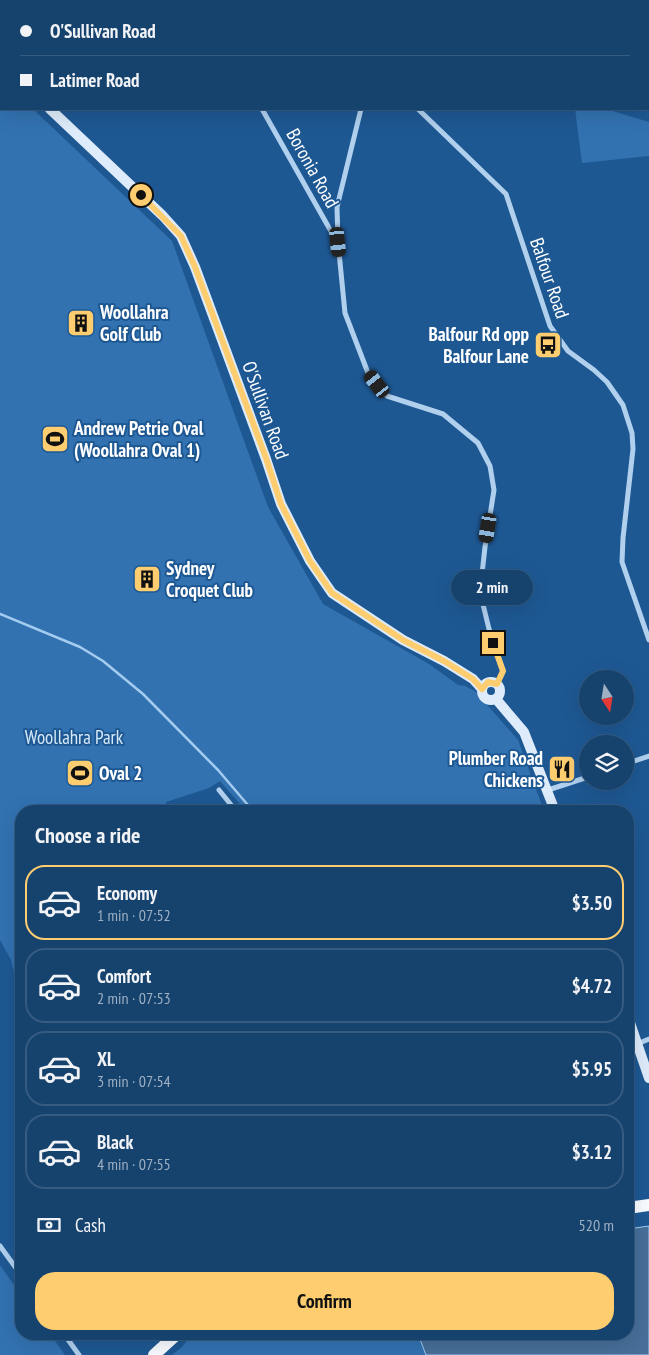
<!DOCTYPE html>
<meta charset="utf-8">
<style>
body{margin:0;font-family:"PT Sans Narrow",sans-serif;background:#234d76;color:#f1f3f6;height:100vh;display:flex;flex-direction:column;font-size:19px;white-space:nowrap}
*{box-sizing:border-box;margin:0}
p{font-size:16px;color:#9eb0c2}
.icon{flex:none;width:28px;height:28px;fill:none;stroke:currentColor;stroke-width:2;stroke-linecap:round;stroke-linejoin:round}
.map{position:relative;flex:1;overflow:hidden}
.panel{position:absolute;left:15px;top:805px;width:619px;height:535px;display:flex;flex-direction:column;background:#16426e;border-radius:20px;box-shadow:0 5px 20px #0002,0 0 0 1px #355b81}
.panel>*{flex:none}
.banner{position:absolute;left:0px;top:0px;width:650px;height:110px;box-shadow:0 5px 20px #0002,0 0 0 1px #355b81;display:grid;align-content:center;height:110px;padding:0 20px;background:#16426e}
.needle{width:32px;rotate:168deg}
.controls{position:absolute;left:579px;top:670px;display:grid;gap:10px}
.controls a{display:grid;place-items:center;width:55px;height:55px;border-radius:50%;background:#16426e;box-shadow:0 5px 20px #0002,0 0 0 1px #355b81;font-size:25px}
.end{position:absolute;width:22px;height:22px;margin:-11px;border:6px solid #fdcd70;background:#111;box-shadow:0 0 0 2px #111}
.from{border-radius:50%}
.bubble{position:absolute;height:35px;border-radius:18px;background:#16426e;box-shadow:0 5px 20px #0002,0 0 0 1px #355b81;font-size:16px;font-weight:700;line-height:35px;text-align:center}
.car{position:absolute;width:15px;height:30px;margin:-15px -8px;border-radius:6px;box-shadow:0 0 4px 1px #0007;background:linear-gradient(#222 24%,#8ab4d8 0 40%,#222 0 76%,#8ab4d8 0 86%,#222 0)}
.banner b{display:flex;align-items:center;gap:18px;height:48px;font-size:19px}
.banner b+b{border-top:1px solid #355b81}
.banner i{width:12px;height:12px;background:#f1f3f6}
ul{padding:0;list-style:none}
li{display:flex;align-items:center;gap:15px;height:75px;margin:0 10px 8px;padding:0 10px;border:2px solid #355b81;border-radius:20px}
li div{flex:1}
li b{display:block;font-size:19px}
li em{font-style:normal;font-weight:700}
li.on{border-color:#fdcd70}
li>.icon{width:45px;height:45px;stroke-width:1.5}
h2{padding:0 20px;font-size:22px;line-height:60px}
.pay{display:flex;align-items:center;gap:12px;height:55px;padding:0 20px;font-size:19px}
.pay p{margin-inline-start:auto}
.primary-button{display:flex;gap:10px;margin-top:auto;padding:10px 20px}
.primary-button a{flex:1;height:58px;border-radius:20px;background:#fdcd70;color:#111;font-size:20px;font-weight:700;line-height:58px;text-align:center}
.map>svg:first-child{display:block}
.green{fill:#3272b1}
.water{fill:#476f99;stroke:#a4cbf0}
.lines{fill:none;stroke-linecap:round;stroke-linejoin:round}
.stream{stroke:#a4cbf0;stroke-width:2.5}
.minor{stroke:#b0d0ee;stroke-width:5}
.secondary{stroke:#ddebfa;stroke-width:10}
.primary{stroke:#f8fbff;stroke-width:12}
.route{stroke:#fdcd70;stroke-width:6}
.labels{text-anchor:middle;dominant-baseline:central;stroke-width:4;stroke-linejoin:round;paint-order:stroke}
.street-label{font-size:19px;fill:#fff;stroke:#1e5893}
.poi-label{font-size:19px;font-weight:bold;fill:#fff;stroke:#1e5893;text-anchor:start}
.park-label{font-size:19px;fill:#d6e9fa;stroke:#1e5893}
</style>
<div class="map">
<svg width="649" height="1355" viewBox="0 0 649 1355">
<rect width="100%" height="100%" fill="#1e5893"/>
<path class="green" d="M0,77L1,109H33L172,241L268,507L323,604L429,664L458,685L465,686L475,691L518,740L544,811H246L220,781L209,788L166,802L168,811H21V1000L11,960L0,940Z
M575,109H606L649,122V156L582,163Z
M0,1265L21,1295V1334H50L65,1355H0Z
M192,1334H418L426,1355H172L181,1348Z"/>
<path class="water" d="M649,1226V1355H426L418,1334H628V1229Z"/>
<g class="lines">
<path class="stream" d="M0,614L80,647L103,661L143,694L218,770L253,811"/>
<path class="minor" d="M147,0L148,1
M341,0L342,1
M542,0V1
M364,1V0
M262,109L337,242
M361,109L337,207L338,242L345,313L368,373L387,396L443,414L478,443L490,466L494,490L485,547L480,592L489,629L503,671L497,684
M418,109L506,194L550,326L568,351L594,370L607,382L623,405L632,433L633,449L623,538L622,562L649,640
M625,764L649,756
M219,790L236,811
M548,790L588,777
M637,1044L649,1039
M0,1246L21,1275
M64,1334L79,1355"/>
<path class="secondary" d="M0,64L1,65
M50,109L163,216L181,236L195,267L266,459L281,504L310,561L332,593L403,640L444,661L473,679L482,689
M482 691a9 9 0 1 1 18 0a9 9 0 1 1-18 0Z
M496,699L524,732L555,811
M628,1017L649,1078"/>
<path class="primary" d="M628,1208L649,1205
M154,1355L177,1334"/>
</g>
<g class="lines">
<path class="route" d="M141,195L181,236L195,267L266,458L281,504L310,561L332,593L403,640L444,661L473,679L482,689L488,682L497,684L503,671L493,643"/>
</g>
<defs>
<g id="building-square" transform="scale(1.4375)"><rect x="-9" y="-9" width="18" height="18" rx="4" fill="#fdcd70" stroke="#1e5893"/><path d="M-4-6H4V6H1V3H-1V6H-4ZM-2.5-4.3h1.7v1.8h-1.7ZM.8-4.3h1.7v1.8H.8ZM-2.5-1h1.7V.8h-1.7ZM.8-1h1.7V.8H.8Z" fill="#111"/></g>
<g id="bus-square" transform="scale(1.4375)"><rect x="-9" y="-9" width="18" height="18" rx="4" fill="#fdcd70" stroke="#1e5893"/><path d="M-5-6H5V4H4V6H2V4H-2V6H-4V4H-5ZM-3.5-4V0h7V-4ZM-3.5 1.2v1.5H-2V1.2ZM2 1.2v1.5H3.5V1.2Z" fill="#111"/></g>
<g id="stadium-square" transform="scale(1.4375)"><rect x="-9" y="-9" width="18" height="18" rx="4" fill="#fdcd70" stroke="#1e5893"/><path d="M0-5a6.5 5 0 1 0 0 10a6.5 5 0 1 0 0-10ZM-3.5-1.8h7v3.6h-7Z" fill="#111"/></g>
<g id="restaurant-square" transform="scale(1.4375)"><rect x="-9" y="-9" width="18" height="18" rx="4" fill="#fdcd70" stroke="#1e5893"/><path d="M-5-6h1v4h1v-4h1v4h1v-4h1v5L-1.5 .5V6h-2V.5L-5-1ZM5-6V6H3V1.5H1.5Q1.5-4 5-6Z" fill="#111"/></g>
</defs>
<g fill-rule="evenodd">
<use href="#building-square" x="81" y="323"/>
<use href="#bus-square" x="548" y="345"/>
<use href="#stadium-square" x="55" y="439"/>
<use href="#building-square" x="147" y="579"/>
<use href="#restaurant-square" x="562" y="769"/>
<use href="#stadium-square" x="80" y="773"/>
</g>
<g class="labels">
<g class="street-label">
<text transform="translate(313 168) rotate(61)">Boronia Road</text>
<text transform="translate(550 278) rotate(71)">Balfour Road</text>
<text transform="translate(266 410) rotate(70)">O'Sullivan Road</text>
</g>
<g class="poi-label">
<text x="100" y="312">Woollahra<tspan x="100" dy="22">Golf Club</tspan></text>
<text x="529" y="334" text-anchor="end">Balfour Rd opp<tspan x="529" dy="22">Balfour Lane</tspan></text>
<text x="74" y="428">Andrew Petrie Oval<tspan x="74" dy="22">(Woollahra Oval 1)</tspan></text>
<text x="166" y="568">Sydney<tspan x="166" dy="22">Croquet Club</tspan></text>
<text x="543" y="758" text-anchor="end">Plumber Road<tspan x="543" dy="22">Chickens</tspan></text>
<text x="99" y="773">Oval 2</text>
</g>
<g class="park-label">
<text x="74" y="737">Woollahra Park</text>
</g>
</g>
</svg>
<div class="controls">
<a><svg class="needle" viewBox="-14 -14 28 28"><path d="M0-13l5 13h-10z" fill="#e53935"/><path d="M0 13l5-13h-10z" fill="#9eb0c2"/></svg></a>
<a><svg class="icon" aria-label="layers" viewBox="0 0 24 24"><path d="M12 4l9 5-9 5-9-5zM3 14l9 5 9-5"/></svg></a>
</div>
<i class="end from" style="left:141px;top:195px"></i>
<i class="end" style="left:493px;top:643px"></i>
<div class="bubble" style="left:451px;top:570px;width:82px">2 min</div>
<i class="car" style="left:338px;top:242px;rotate:174deg"></i>
<i class="car" style="left:377px;top:384px;rotate:322deg"></i>
<i class="car" style="left:488px;top:528px;rotate:189deg"></i>
<div class="banner">
<b><i class="from"></i>O'Sullivan Road</b>
<b><i></i>Latimer Road</b>
</div>
<section class="panel">
<h2>Choose a ride</h2>
<ul>
<li class="on"><svg class="icon" aria-label="car" viewBox="0 0 24 24"><path d="M5 17H2v-5l4-1 3-4h7l3 4 3 1v5h-3M9 17h6M6 11h13"/><circle cx="7" cy="17" r="2"/><circle cx="17" cy="17" r="2"/></svg><div><b>Economy</b><p>1 min · 07:52</p></div><em>$3.50</em></li>
<li><svg class="icon" aria-label="car" viewBox="0 0 24 24"><path d="M5 17H2v-5l4-1 3-4h7l3 4 3 1v5h-3M9 17h6M6 11h13"/><circle cx="7" cy="17" r="2"/><circle cx="17" cy="17" r="2"/></svg><div><b>Comfort</b><p>2 min · 07:53</p></div><em>$4.72</em></li>
<li><svg class="icon" aria-label="car" viewBox="0 0 24 24"><path d="M5 17H2v-5l4-1 3-4h7l3 4 3 1v5h-3M9 17h6M6 11h13"/><circle cx="7" cy="17" r="2"/><circle cx="17" cy="17" r="2"/></svg><div><b>XL</b><p>3 min · 07:54</p></div><em>$5.95</em></li>
<li><svg class="icon" aria-label="car" viewBox="0 0 24 24"><path d="M5 17H2v-5l4-1 3-4h7l3 4 3 1v5h-3M9 17h6M6 11h13"/><circle cx="7" cy="17" r="2"/><circle cx="17" cy="17" r="2"/></svg><div><b>Black</b><p>4 min · 07:55</p></div><em>$3.12</em></li>
</ul>
<div class="pay"><svg class="icon" aria-label="cash" viewBox="0 0 24 24"><path d="M3 7h18v10H3z"/><circle cx="12" cy="12" r="2"/></svg>Cash<p>520 m</p></div>
<div class="primary-button"><a>Confirm</a></div>
</section>
</div>
